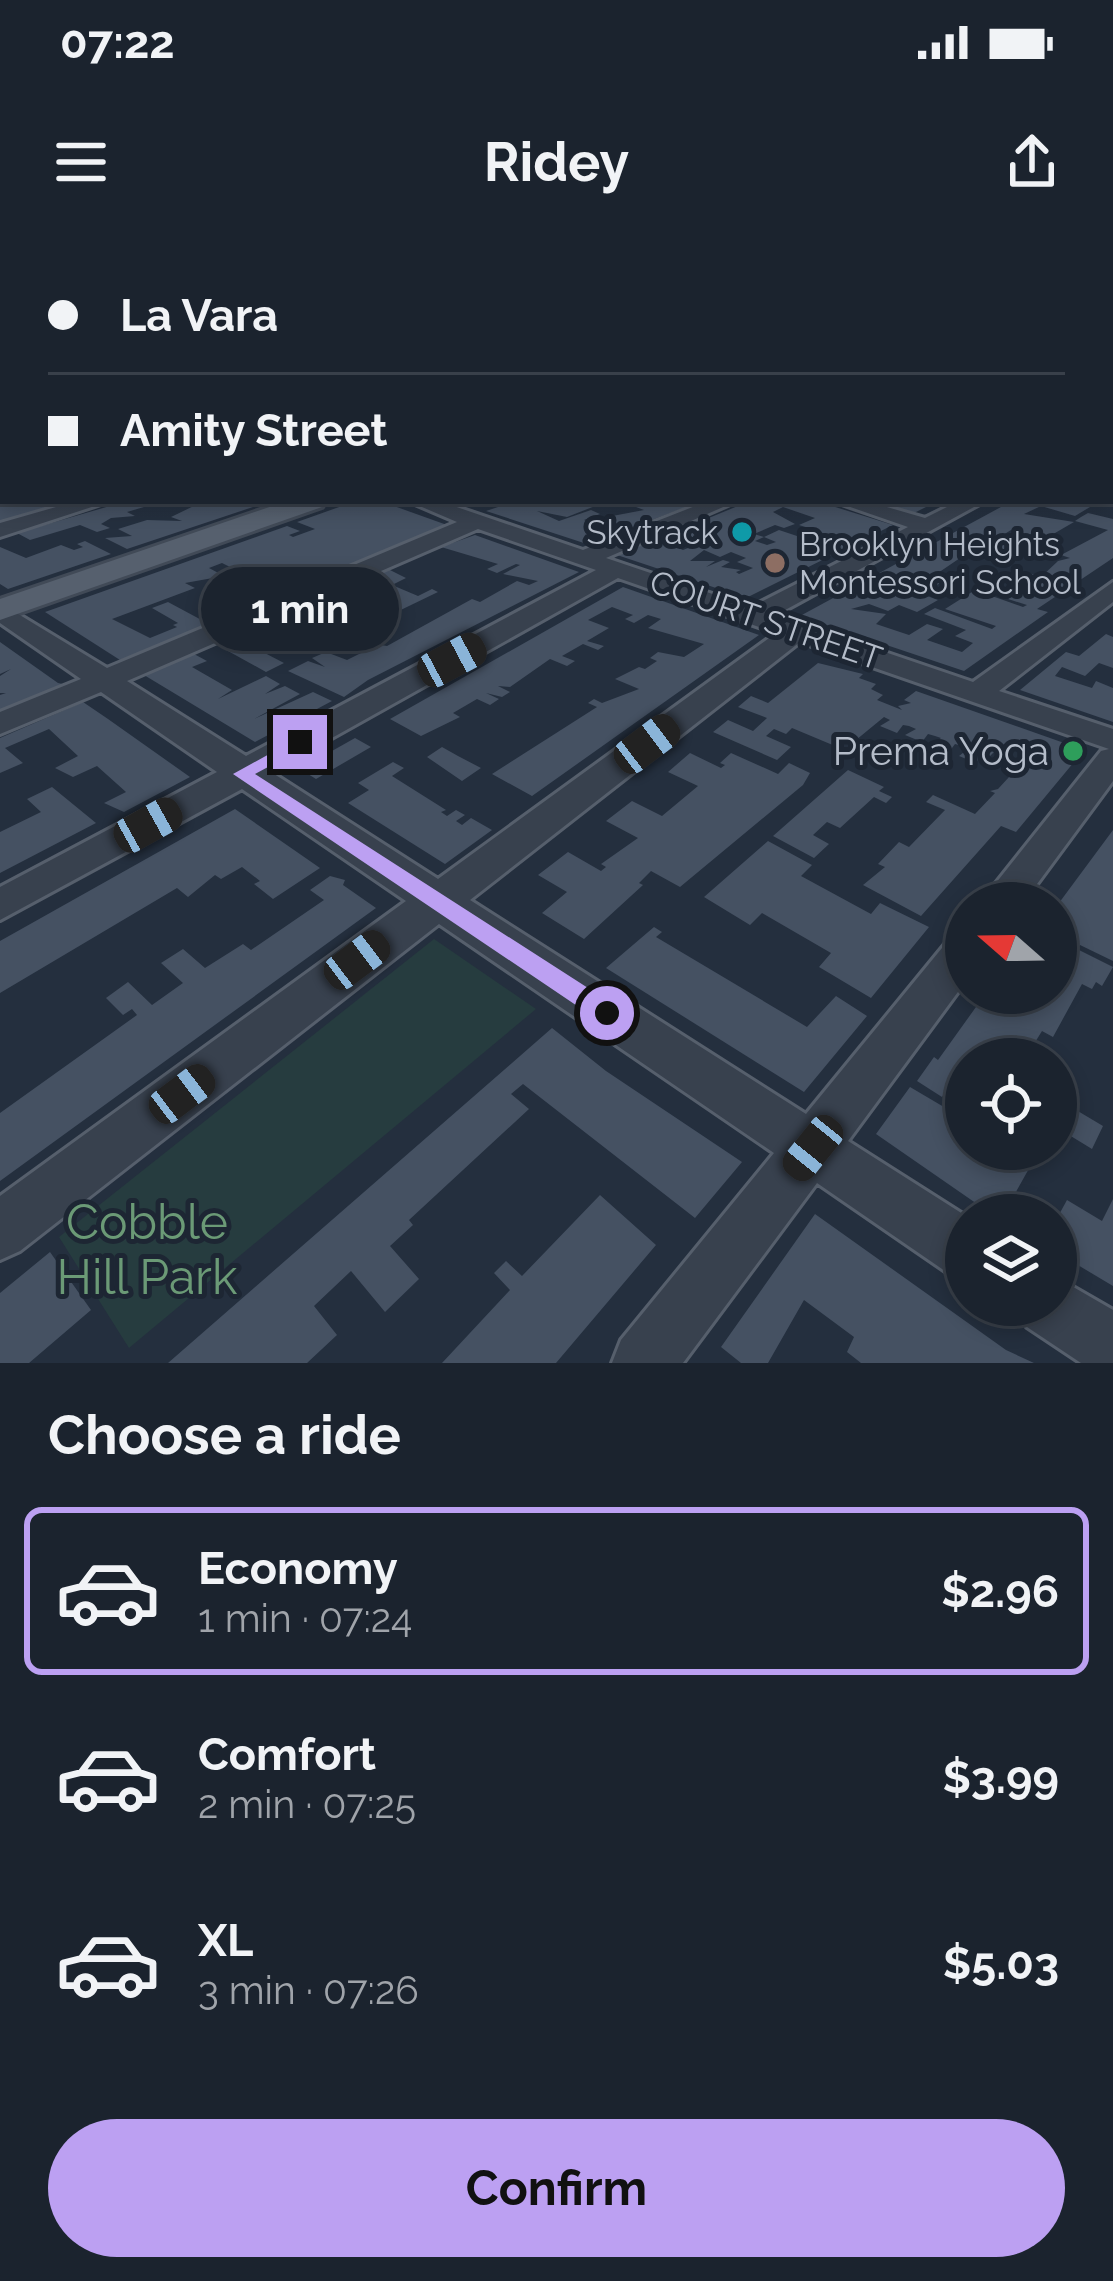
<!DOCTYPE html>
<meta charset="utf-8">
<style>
body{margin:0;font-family:Raleway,sans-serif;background:#282f3a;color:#f1f3f6;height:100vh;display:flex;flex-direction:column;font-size:45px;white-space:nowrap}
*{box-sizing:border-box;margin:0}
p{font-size:39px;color:#a0a4aa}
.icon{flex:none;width:66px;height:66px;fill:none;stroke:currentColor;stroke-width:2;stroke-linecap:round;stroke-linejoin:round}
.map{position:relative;height:1123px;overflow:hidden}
.sheet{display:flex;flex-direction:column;background:#1b232e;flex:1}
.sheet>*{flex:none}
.top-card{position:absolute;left:0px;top:0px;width:1113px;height:264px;box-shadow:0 6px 18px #0003,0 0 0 3px #39404a;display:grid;align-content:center;height:264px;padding:0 48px;background:#1b232e}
.needle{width:78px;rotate:290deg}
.controls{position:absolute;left:945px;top:642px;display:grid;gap:24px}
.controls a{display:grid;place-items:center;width:132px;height:132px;border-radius:50%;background:#1b232e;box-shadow:0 6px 18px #0003,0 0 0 3px #39404a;font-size:60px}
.end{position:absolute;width:54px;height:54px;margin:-27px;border:15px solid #bca0f2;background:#111;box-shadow:0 0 0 6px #111}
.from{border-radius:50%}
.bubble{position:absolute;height:84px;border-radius:42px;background:#1b232e;box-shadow:0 6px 18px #0003,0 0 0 3px #39404a;font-size:39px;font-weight:700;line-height:84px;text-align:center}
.car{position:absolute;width:36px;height:72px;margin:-36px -18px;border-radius:15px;box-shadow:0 0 9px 3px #0007;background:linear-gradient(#222 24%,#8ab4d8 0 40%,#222 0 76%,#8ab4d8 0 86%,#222 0)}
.top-card b{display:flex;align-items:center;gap:42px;height:114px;font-size:45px}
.top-card b+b{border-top:3px solid #39404a}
.top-card i{width:30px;height:30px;background:#f1f3f6}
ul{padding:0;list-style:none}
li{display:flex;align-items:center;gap:36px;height:168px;margin:0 24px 18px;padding:0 24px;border:6px solid transparent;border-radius:18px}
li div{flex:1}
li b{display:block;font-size:45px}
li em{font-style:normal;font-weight:700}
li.on{border-color:#bca0f2}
li>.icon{width:108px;height:108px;stroke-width:1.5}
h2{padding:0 48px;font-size:54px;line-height:144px}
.action{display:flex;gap:24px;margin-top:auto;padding:24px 48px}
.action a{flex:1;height:138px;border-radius:72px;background:#bca0f2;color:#111;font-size:48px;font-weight:700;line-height:138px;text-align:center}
.status{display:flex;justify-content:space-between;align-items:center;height:84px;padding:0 60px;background:#1b232e;direction:ltr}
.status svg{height:33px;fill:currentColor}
header{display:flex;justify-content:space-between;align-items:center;height:156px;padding:0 48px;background:#1b232e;font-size:54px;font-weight:700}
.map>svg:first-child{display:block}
.green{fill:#263c3f}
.building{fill:#455162;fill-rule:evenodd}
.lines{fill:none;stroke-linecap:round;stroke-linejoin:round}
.minor-casing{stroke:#565f6c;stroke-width:6}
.major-casing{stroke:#414a57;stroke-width:6}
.minor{fill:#38414e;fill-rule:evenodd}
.major{fill:#56606e;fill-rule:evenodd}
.route{fill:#bca0f2}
.culture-dot{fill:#0f9aa8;stroke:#1d2633;stroke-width:4.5}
.education-dot{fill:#8d6e63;stroke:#1d2633;stroke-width:4.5}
.leisure-dot{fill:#2e9e5b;stroke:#1d2633;stroke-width:4.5}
.labels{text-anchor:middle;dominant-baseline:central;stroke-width:10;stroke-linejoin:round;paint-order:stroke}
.far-poi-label{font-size:33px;fill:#b4bcc9;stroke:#1d2633;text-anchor:end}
.far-street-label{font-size:33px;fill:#b4bcc9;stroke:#1d2633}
.poi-label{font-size:39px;fill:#b4bcc9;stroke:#1d2633;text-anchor:end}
.near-park-label{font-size:48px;fill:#6b9a76;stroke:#1d2633}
</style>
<div class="status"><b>07:22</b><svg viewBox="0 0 49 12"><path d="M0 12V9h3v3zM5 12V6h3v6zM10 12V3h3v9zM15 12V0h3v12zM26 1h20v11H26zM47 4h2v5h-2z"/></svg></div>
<header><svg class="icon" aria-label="menu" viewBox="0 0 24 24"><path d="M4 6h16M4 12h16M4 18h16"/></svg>Ridey<svg class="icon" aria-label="share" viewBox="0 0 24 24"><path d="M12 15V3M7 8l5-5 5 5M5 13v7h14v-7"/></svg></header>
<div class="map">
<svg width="1113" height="1123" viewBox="0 0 1113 1123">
<rect width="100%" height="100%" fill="#242f3e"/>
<path class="green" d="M434,699L536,769L129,1108L59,997Z"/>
<path class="building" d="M40,261L69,262L0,282V267Z
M127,261L161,262L127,272L135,276L111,278L101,284L110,288L97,292L80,285L30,300L17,293Z
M204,261L262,264L127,309L105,298L132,296L118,289L147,280L182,281L171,277Z
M356,261H380L447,285L294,348L288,345L272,351L242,337L257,331L249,327L238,331L222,323L209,328L224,336L185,343L195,348L112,379L150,398L177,387L173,385L178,383L152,368L168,362L209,384L120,420L45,372L287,286L300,291L289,295L293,297L315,289L297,282Z
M516,261H608L567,277L537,271L559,281L591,270L600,274L584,280L607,289L605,294L611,297L590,305L486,271Z
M636,261L651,264L702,261L625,290L608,284L617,280L607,277L644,270L628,264Z
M750,261H816L893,285L746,358L617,315L656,299L683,310L693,306L665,296ZM783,267L815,278L799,285L812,289L797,296L779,290L764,297L776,302L767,305L755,301L764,297L754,294L775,285L784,288L795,284L773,272ZM704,310L720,317L731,312L746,318L737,322L753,328L739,334L736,332L741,330L721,327L730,322L723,320L706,327L715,321H690Z
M873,261H938L912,274Z
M1012,261H1100L1075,276L1041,266L1024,274L1074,282L1043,300L1011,290L1003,295L1036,304L1019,315L989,306L960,318L938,333L950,337L922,354L938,360L917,372L899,365L888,371L869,364L851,369L886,374L876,384L909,395L927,384L943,389L927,400L962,412L973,403L955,396L966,390L924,374L935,368L992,389L996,386L945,369L975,350L1023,367L1027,365L1008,359L1033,342L1017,337L1026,332L1041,337L1058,321L1070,318L1061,315L1108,290L1075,281L1081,277L1088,273L1113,279V318L1037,369L1048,372L964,431L800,376Z
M475,295L579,332L368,440L344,457L288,431L308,421L325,427L312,418L326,412L347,420L365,411L355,406L363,402L387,406L472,359L480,362L517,341L529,345L538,341L503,334L520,325L516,324L497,333L487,329L498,324L441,307Z
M85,301L111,314L8,349L0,344V307L26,318L61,305L74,310L83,307L77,304Z
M388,329L406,338L392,345L418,356L432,349L438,352L380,380L374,377L391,369L364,358L348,365L325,357Z
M623,347L759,395L532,556L492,534L597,467L588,463L594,459L602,463L639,449L615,439L639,427L645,429L657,421L650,418L658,412L684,417L704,404L648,388L661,379L648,375L634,383L625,379L633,375L612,367L588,380L609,388L587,401L604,406L598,410L583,404L562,416L575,421L567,426L550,419L510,447L498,446L510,452L502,457L486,453L499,459L490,465L477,459L453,473L460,477L421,496L390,479Z
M322,361L364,380L345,386L328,379L292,395L301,400L291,405L282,400L259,410L284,423L266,432L219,406Z
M1106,394L1113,397V428L1099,423L1085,436L1062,427L1055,436L1092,448L1096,441L1113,448V482L1020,450L1066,412L1079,416Z
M0,402L58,443L67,445L0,470V455L6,453H0V436L11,429L0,434Z
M194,414L207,421L192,427L232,450L218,459L266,436L280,444L265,454L285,446L300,454L254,479L313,452L332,461L255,502L144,435Z
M818,423L863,434L859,438L876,444L871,449L883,455L877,460L902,470L898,466L911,463L904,460L916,451L1084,510L1016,592L1001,586L921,676L863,645L885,627L878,624L899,602L909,607L945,570L926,562L933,555L975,574L995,553L990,551L998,549L1022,523L1014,520L1031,514L995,502L999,507L989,517L982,514L976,523L959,516L968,509L962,506L955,504L949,512L932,505L941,498L935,496L928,494L922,502L905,495L916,489L909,486L903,485L897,493L880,486L890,480L884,477L856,500L845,496L835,506L792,488L786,494L774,489L766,496L791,507L777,520L713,492L728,480L753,491L767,478L738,467L751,456L768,463Z
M83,462L108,479L190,537L124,572L104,563L126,552L97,526L73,537L55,528L78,516L49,489L5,508L23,523L0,533V498Z
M355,498L371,507L316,539L300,529Z
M442,507L458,516L481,528L462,541L427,517Z
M690,513L721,528L725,525L720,523L731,513L778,534L789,523L810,533L803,545L680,647L651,631L639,643L643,645L584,699L542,673L567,652L538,635L568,612L601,631L606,627L601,624L638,598L606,581L632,561L662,576L698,546L668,532Z
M393,522L404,528L392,536L446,570L441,572L447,576L456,570L465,575L456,581L462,585L471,578L492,590L445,624L348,563L369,550L358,543Z
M848,530L884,547L879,551L892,557L886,563L874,557L840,588L827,582L813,595L829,604L814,618L773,596Z
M52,547L96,583L0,633V592L41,572L27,559Z
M235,569L320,628L273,659L254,644L260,641L242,627L221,639L215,635L188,657L177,648L0,753V701Z
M1113,590V721L1080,705L1077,709L1113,727L1102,746L1096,742L1092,749L1082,744L1053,797L1042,791L1029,812L1042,819H966V837L958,833L942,857L917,841L934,817L938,820L986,753H1056V667Z
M768,601L812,625L801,636L871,674L880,663L929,687L871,758L819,727L831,713L762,673L750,685L704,657Z
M330,636L345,640L343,645L376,668L0,941V873L137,775L132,769L123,775L106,758L128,742L152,765L183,743L161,723L183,709L205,728L243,704L251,710L324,660L310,650Z
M654,687L662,692L656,697L807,787L836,756L867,776L804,852L606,728Z
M552,788L606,831L742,922L695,978L523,844L511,854L529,869L409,980L413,985L390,1006L419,1039L385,1072L351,1031L314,1066L337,1095L307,1123H168Z
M910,847L966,880V909H1040L1003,975H993L876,894Z
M1056,858L1103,886L1092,909L1056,887Z
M600,955L656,1005L556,1123H442L510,1050L494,1033L506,1021L522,1036Z
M1113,959V1046L1056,1012V980L1067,960L1102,981Z
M815,974L1006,1110L1034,1123H861L847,1112L854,1097L804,1060L768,1123H741L721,1107Z
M50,1012L91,1070L29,1123H0V1053Z"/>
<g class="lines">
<g class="minor-casing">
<path id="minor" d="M1110,127H1113V135H1110Z
M0,138H3L0,148Z
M3,184V194L0,195V185Z
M1113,187V199H1110V188Z
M1110,222L1113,223V235L1110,234Z
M3,227V239L0,240V228Z
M77,261H110L0,297V283Z
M408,261H439L583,310L708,261H737L606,318L751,367L908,287L833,261H866L925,278L959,261H985L776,375L973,442L1113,342V362L999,451L1113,489V541L1023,663H980L1101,511L1109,509L800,402L470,660L806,874L951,697L966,693V741L848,901L966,976V1039L945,1031L817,943L683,1123H612L621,1100L774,913L439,684L20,1011L0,1020V956L406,661L242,549L0,680V647L217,532L101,452L0,494V472L81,439L0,383V363L107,428L457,282ZM478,289L596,330L246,516L127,441ZM618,338L776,393L438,639L271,532Z
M1056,1037L1113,1070V1123H1081L1027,1087L1018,1065H1056Z"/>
</g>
<g class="major-casing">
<path id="major" d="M287,261H326L322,267L0,380V359Z"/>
</g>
<use href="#minor" class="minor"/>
<use href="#major" class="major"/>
</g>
<linearGradient id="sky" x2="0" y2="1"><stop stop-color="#141a22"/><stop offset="0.43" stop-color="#3f4d63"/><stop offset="1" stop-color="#3f4d63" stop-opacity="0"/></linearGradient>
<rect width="1113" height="277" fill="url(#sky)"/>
<path class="route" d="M300,497L309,502L307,506L255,534L616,766L620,773L616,780H598L233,534Z"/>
<circle class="culture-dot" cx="742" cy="292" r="12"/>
<circle class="education-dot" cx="775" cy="323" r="12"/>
<circle class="leisure-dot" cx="1073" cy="511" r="12"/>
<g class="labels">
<g class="far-poi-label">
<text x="718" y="292">Skytrack</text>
<text x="799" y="304" text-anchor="start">Brooklyn Heights<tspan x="799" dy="38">Montessori School</tspan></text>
</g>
<g class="far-street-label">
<text transform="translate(766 380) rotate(19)">COURT STREET</text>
</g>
<g class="poi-label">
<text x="1049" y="511">Prema Yoga</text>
</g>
<g class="near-park-label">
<text x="147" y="982">Cobble<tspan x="147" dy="55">Hill Park</tspan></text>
</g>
</g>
</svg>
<div class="controls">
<a><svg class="needle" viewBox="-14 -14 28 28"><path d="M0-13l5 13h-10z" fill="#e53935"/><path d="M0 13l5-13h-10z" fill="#a0a4aa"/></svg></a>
<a><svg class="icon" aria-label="locate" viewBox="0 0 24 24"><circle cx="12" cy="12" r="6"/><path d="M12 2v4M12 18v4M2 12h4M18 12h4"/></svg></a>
<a><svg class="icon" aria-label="layers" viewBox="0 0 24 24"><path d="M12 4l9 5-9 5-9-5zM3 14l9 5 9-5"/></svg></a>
</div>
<i class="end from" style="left:607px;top:773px"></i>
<i class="end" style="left:300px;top:502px"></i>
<div class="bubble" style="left:201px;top:327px;width:198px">1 min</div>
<i class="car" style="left:452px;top:420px;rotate:62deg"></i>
<i class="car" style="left:647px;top:504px;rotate:53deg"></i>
<i class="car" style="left:148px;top:585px;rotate:61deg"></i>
<i class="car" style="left:357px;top:720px;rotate:53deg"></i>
<i class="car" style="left:182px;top:854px;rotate:53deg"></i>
<i class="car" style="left:813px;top:908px;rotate:219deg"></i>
<div class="top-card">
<b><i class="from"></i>La Vara</b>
<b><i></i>Amity Street</b>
</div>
</div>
<section class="sheet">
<h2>Choose a ride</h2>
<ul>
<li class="on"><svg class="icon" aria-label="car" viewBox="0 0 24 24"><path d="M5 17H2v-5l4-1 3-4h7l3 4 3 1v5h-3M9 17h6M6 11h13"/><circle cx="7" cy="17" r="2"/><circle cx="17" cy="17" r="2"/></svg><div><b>Economy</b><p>1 min · 07:24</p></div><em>$2.96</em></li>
<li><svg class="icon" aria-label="car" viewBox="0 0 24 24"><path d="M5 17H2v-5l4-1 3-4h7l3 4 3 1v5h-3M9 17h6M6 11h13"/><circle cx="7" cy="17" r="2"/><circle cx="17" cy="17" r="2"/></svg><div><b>Comfort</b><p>2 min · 07:25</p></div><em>$3.99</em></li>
<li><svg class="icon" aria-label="car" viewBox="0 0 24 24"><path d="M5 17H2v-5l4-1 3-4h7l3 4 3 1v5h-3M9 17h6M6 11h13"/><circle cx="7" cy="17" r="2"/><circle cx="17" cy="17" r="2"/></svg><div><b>XL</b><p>3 min · 07:26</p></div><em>$5.03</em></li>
</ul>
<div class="action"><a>Confirm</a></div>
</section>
